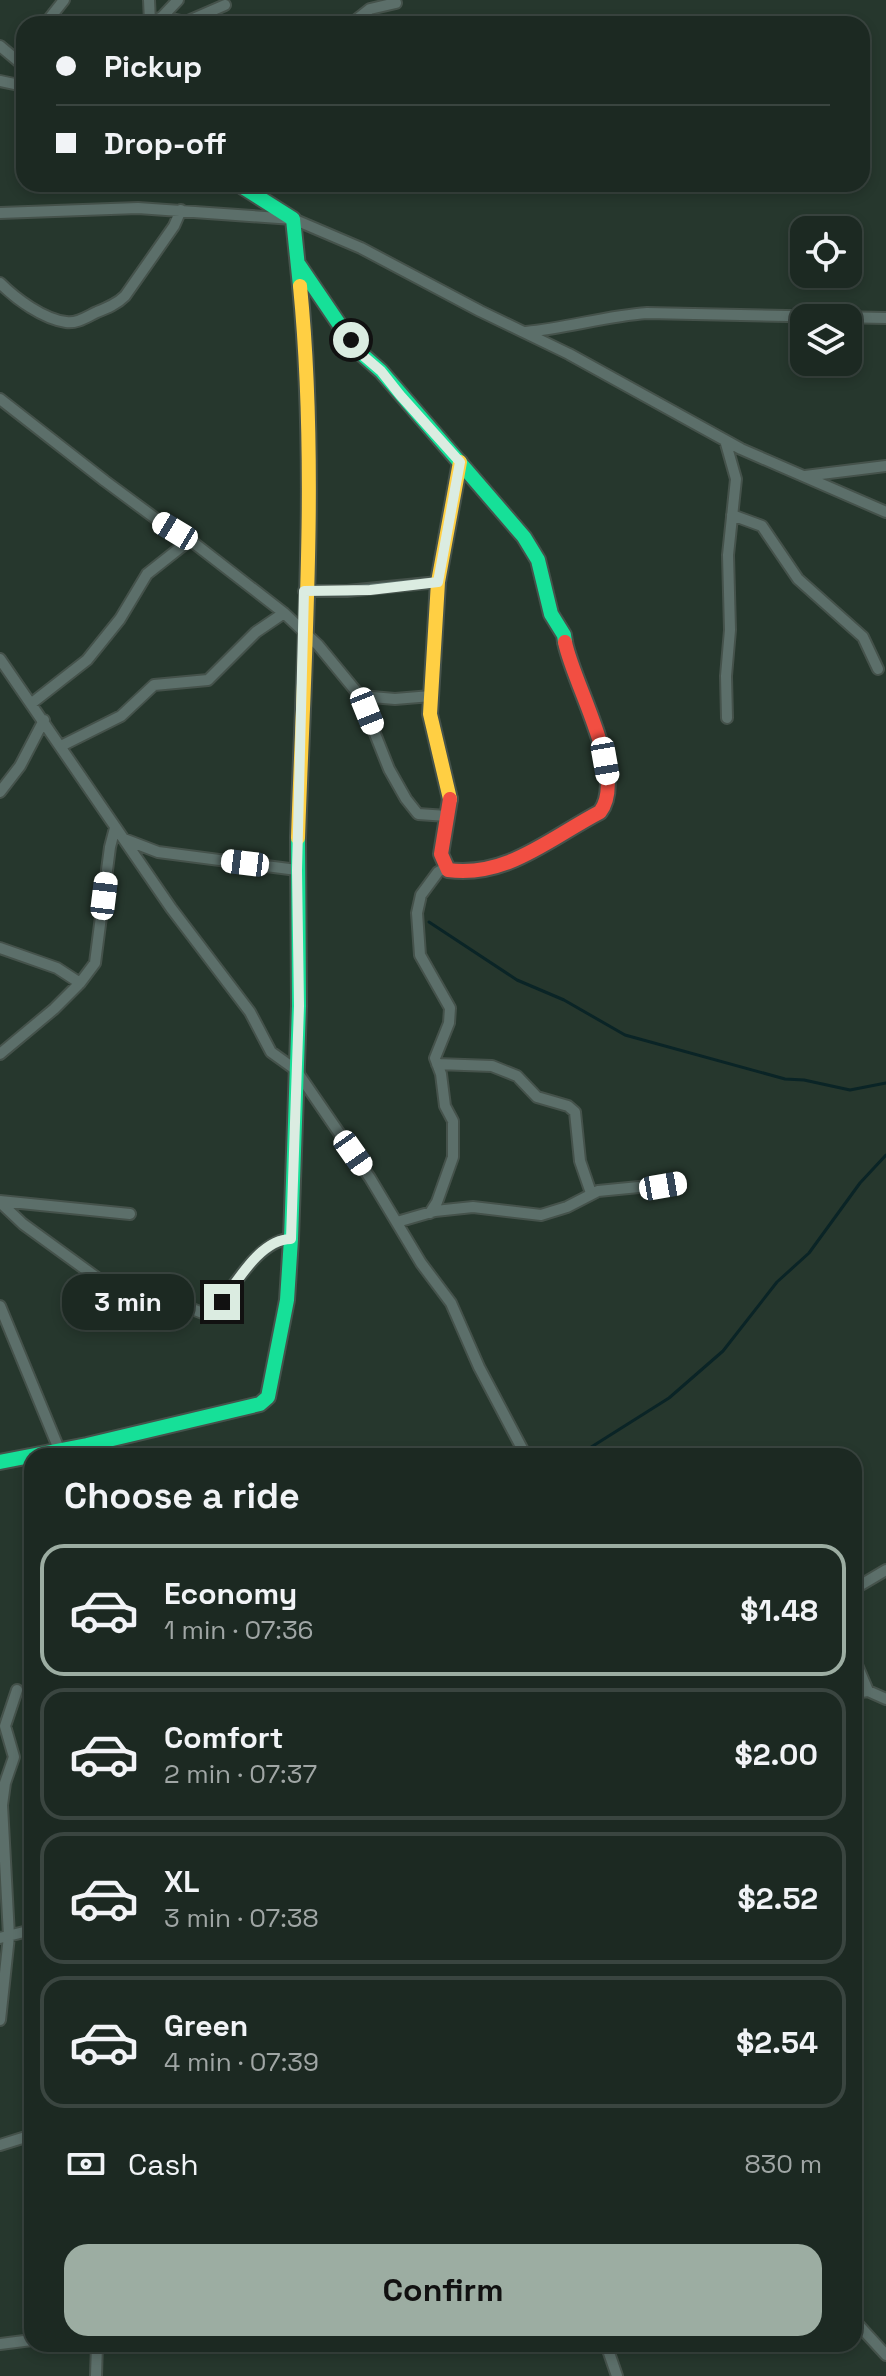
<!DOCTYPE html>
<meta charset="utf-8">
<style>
body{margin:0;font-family:"Space Grotesk",sans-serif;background:#25312a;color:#f1f3f6;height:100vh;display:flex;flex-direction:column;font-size:30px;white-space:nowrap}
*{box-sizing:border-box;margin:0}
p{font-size:26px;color:#a0a6a5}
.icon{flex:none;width:44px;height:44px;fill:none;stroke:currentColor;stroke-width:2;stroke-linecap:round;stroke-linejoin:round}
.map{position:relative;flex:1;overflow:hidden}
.panel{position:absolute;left:24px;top:1448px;width:838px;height:904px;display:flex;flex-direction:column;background:#1c2922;border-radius:24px;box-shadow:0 4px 12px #0003,0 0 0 2px #3a4540}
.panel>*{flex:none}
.hud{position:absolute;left:16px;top:16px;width:854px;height:176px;border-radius:24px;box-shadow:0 4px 12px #0003,0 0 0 2px #3a4540;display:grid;align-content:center;height:176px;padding:0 40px;background:#1c2922}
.fabs{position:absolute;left:790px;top:216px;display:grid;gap:16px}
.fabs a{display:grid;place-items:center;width:72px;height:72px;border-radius:16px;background:#1c2922;box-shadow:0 4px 12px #0003,0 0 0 2px #3a4540;font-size:40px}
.end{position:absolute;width:36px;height:36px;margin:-18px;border:10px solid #dbece1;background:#111;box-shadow:0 0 0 4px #111}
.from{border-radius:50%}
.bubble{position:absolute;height:56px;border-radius:24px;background:#1c2922;box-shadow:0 4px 12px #0003,0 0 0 2px #3a4540;font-size:26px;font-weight:800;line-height:56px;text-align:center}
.car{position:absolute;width:24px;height:48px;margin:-24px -12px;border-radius:10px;box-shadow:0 0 6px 2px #0007;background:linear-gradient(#fff 24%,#345 0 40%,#fff 0 76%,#345 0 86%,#fff 0)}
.hud b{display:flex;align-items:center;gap:28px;height:76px;font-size:30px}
.hud b+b{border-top:2px solid #3a4540}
.hud i{width:20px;height:20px;background:#f1f3f6}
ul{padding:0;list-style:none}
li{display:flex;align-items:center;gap:24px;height:132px;margin:0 16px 12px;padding:0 24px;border:4px solid #3a4540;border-radius:24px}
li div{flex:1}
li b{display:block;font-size:30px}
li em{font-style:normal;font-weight:800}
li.current{border-color:#9cada2}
li>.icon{width:72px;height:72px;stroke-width:1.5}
h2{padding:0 40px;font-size:36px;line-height:96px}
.pay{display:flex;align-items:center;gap:20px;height:88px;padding:0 40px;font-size:30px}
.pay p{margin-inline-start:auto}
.primary-button{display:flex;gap:16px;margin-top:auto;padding:16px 40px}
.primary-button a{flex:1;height:92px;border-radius:24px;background:#9cada2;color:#111;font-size:32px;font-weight:800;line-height:92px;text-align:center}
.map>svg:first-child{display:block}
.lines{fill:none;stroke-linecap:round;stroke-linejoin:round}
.stream{stroke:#0a2426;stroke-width:3}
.street-casing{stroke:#45524b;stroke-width:14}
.fast-casing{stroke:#45524b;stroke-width:18}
.slow-casing{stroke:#45524b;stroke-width:18}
.jam-casing{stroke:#45524b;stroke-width:18}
.street{stroke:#5c6f6a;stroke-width:10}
.fast{stroke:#16e098;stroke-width:14}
.slow{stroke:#ffcf43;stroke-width:14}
.jam{stroke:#f24e42;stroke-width:14}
.route{stroke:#dbece1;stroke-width:10}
</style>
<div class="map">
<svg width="886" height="2376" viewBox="0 0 886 2376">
<rect width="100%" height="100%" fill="#26372d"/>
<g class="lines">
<path class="stream" d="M429,922L517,980L564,1000L625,1035L785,1079L804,1080L850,1090L886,1083
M577,1456L669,1398L723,1351L777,1282L809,1253L860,1183L886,1155"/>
<g class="street-casing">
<path id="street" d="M149,0L150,22
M162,17L186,22L225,5
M45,24L64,0
M149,24L162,17L178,0
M351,24L370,9L396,3
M0,46L24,66
M0,81L24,86
M0,213L138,208L293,219L361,248L480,311L569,354L741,449L886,512
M0,283C16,299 43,319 66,322C77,324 88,316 97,312C107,308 117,304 125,296L174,226L181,210
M526,332C567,328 606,316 647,313L886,318
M0,399L105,481L159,521L190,540L284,613L318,645L360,696L389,769L406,799L418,814L447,816
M725,440L736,479L728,555L730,630L726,676L727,718
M805,476L886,466
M732,515L762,526L798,579L863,637L878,669
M304,591H347L438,582
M0,659L171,908L250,1012L271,1052L296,1070L370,1178L421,1263L451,1303L479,1367L526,1456
M360,696L395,699L431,696
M32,703L87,660L120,619L147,574L190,540
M61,746L121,716L154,685L208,680L256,632L284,613
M0,792L20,766L44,720
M124,839L158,852L297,870
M0,948L57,968L80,983
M0,1054L54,1009L80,983L95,963L110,847L115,828
M437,1064L492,1066L517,1076L537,1097L568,1106L575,1112L580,1161L591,1193
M0,1201L130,1214
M0,1202L23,1224L111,1288L147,1292L208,1315L213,1312C232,1290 259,1239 291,1239
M430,1213L437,1202L453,1157V1121L445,1106L441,1074L435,1058L449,1023L450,1008L420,955L417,913L421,895L438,872L445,868
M397,1222L435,1211L473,1207L541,1215L567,1207L598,1191L680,1183
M0,1306L61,1454
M854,1589L886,1570
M854,1658L868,1691
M854,1693L868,1691L886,1699
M0,1938L32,1930
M0,2020L9,1936L2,1805L5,1783L14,1757L5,1726L17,1690
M0,2145L32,2135
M854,2320L886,2355
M0,2344L32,2340
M606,2344L617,2376
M96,2376L97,2344"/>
</g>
<g class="fast-casing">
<path id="fast" d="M238,184L293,219L300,286
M299,265L356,349L381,371L524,537L538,560L551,614L564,635L565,642
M0,1462L87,1445L260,1404L268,1397L287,1300L291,1239L299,1006L298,838"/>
</g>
<g class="slow-casing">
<path id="slow" d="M450,799L430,714L438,582L460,462
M298,838C304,655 318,469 300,286"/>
</g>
<g class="jam-casing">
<path id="jam" d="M450,799L441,854L448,870C507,878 550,838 600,812C628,776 573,684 565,642"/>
</g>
<use href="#street" class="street"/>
<use href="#fast" class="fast"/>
<use href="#slow" class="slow"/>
<use href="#jam" class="jam"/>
</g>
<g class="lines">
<path class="route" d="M222,1302C238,1280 261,1239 291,1239L299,1006L297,870L304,591L370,590L438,582L460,462L400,395L381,371L360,353L351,340"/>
</g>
</svg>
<div class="fabs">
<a><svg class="icon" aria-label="locate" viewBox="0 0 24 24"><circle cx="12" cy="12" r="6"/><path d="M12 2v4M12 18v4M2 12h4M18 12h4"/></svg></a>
<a><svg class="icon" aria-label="layers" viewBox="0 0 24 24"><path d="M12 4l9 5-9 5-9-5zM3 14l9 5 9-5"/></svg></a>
</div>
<i class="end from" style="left:351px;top:340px"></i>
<i class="end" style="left:222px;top:1302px"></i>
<div class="bubble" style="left:62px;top:1274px;width:132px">3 min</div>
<i class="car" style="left:175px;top:531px;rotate:301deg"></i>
<i class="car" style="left:367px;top:711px;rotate:158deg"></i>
<i class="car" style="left:605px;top:761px;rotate:170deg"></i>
<i class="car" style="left:245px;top:863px;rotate:277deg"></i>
<i class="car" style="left:104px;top:896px;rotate:7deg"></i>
<i class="car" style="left:353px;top:1153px;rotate:145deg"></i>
<i class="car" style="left:663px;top:1186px;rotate:80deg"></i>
<div class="hud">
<b><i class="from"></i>Pickup</b>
<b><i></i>Drop-off</b>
</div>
<section class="panel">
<h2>Choose a ride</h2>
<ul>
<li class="current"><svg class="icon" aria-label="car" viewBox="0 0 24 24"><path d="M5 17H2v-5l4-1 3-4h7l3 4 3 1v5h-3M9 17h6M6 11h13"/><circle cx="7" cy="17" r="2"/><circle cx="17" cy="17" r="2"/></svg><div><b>Economy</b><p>1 min · 07:36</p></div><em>$1.48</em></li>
<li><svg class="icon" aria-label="car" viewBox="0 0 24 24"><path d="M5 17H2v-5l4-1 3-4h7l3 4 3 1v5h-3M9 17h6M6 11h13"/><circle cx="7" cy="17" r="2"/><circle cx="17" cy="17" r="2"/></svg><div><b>Comfort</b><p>2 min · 07:37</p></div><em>$2.00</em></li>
<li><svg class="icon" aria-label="car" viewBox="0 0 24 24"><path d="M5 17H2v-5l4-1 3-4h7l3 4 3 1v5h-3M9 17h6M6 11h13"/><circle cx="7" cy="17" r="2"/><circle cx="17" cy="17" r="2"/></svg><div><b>XL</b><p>3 min · 07:38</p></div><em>$2.52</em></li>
<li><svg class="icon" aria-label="car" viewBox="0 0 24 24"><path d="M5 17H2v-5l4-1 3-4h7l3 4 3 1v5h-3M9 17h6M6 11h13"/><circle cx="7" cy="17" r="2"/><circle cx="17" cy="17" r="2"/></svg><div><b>Green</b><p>4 min · 07:39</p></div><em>$2.54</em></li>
</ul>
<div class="pay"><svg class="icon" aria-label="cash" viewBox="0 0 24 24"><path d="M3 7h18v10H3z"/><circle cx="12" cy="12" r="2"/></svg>Cash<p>830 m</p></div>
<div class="primary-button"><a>Confirm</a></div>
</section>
</div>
